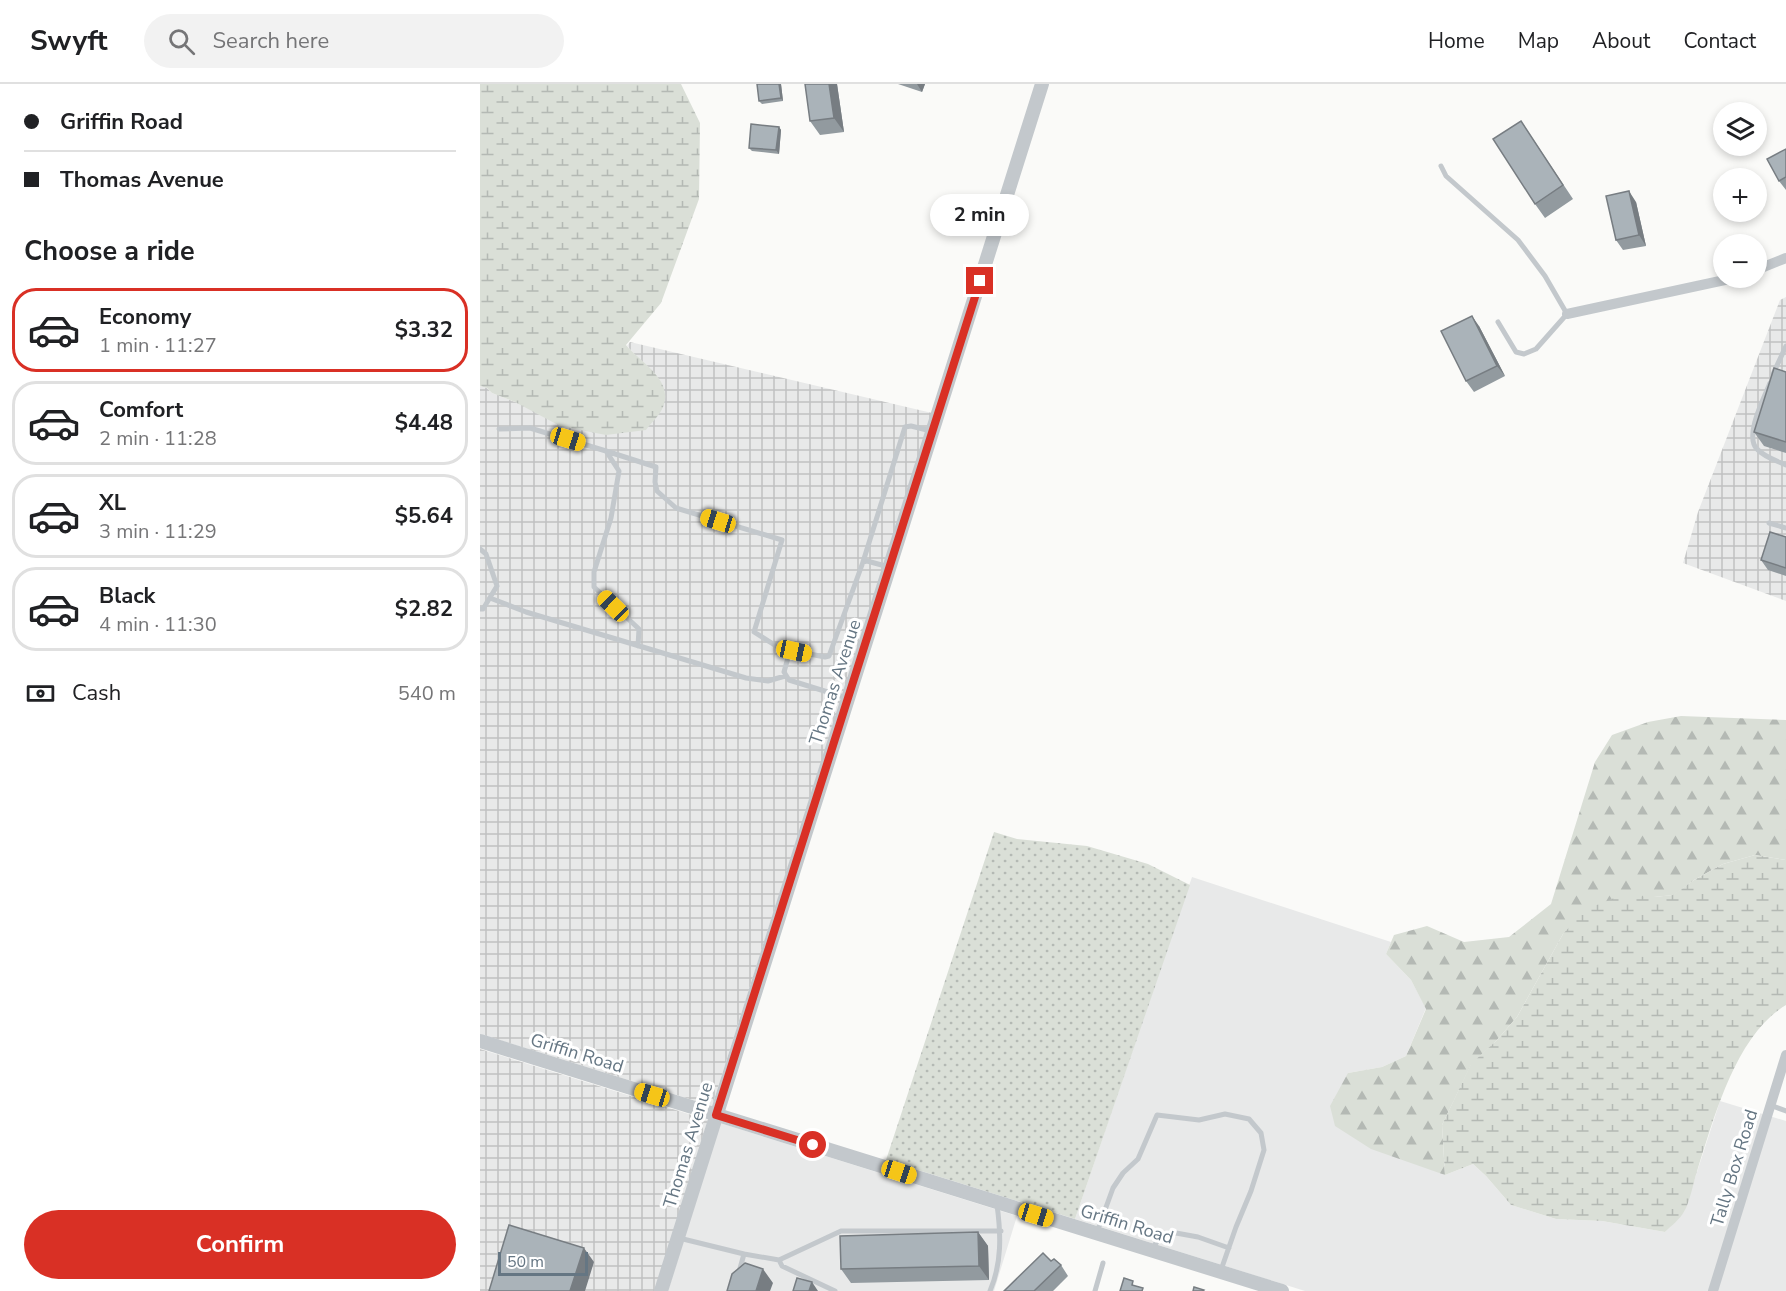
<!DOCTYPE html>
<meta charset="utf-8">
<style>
body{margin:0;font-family:"Nunito Sans",sans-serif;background:#f2f2f2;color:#202124;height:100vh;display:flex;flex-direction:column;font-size:22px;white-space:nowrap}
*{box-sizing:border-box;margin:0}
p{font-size:20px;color:#757577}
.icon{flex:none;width:33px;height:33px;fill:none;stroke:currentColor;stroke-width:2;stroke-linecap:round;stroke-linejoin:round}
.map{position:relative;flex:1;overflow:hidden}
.sheet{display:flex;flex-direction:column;background:#fff;width:480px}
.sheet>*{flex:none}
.top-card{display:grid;align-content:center;height:132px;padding:0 24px;background:#fff}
.controls{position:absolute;left:1233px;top:18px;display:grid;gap:12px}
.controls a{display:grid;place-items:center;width:54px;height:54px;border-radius:50%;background:#fff;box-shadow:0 3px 9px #0003;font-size:30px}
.scale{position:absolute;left:18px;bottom:15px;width:90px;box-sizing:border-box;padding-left:6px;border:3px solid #657683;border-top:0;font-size:16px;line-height:21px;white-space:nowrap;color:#657683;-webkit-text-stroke:4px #fff;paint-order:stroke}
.end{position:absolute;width:27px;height:27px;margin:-14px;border:8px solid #d93025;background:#fff;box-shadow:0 0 0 3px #fff}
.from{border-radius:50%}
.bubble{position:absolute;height:42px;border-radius:21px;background:#fff;box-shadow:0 3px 9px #0003;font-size:20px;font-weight:700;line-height:42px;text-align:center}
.car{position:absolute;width:18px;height:36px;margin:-18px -9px;border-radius:8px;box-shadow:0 0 4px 2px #0007;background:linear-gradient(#f5c518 24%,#345 0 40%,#f5c518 0 76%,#345 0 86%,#f5c518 0)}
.top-card b{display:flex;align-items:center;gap:21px;height:57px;font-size:22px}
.top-card b+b{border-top:2px solid #e0e0e0}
.top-card i{width:15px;height:15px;background:#202124}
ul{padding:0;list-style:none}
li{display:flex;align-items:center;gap:18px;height:84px;margin:0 12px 9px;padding:0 12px;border:3px solid #e0e0e0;border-radius:24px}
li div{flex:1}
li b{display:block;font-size:22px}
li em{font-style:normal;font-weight:700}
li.on{border-color:#d93025}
li>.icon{width:54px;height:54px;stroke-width:1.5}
h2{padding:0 24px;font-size:27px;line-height:72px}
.pay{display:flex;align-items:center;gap:15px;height:66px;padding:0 24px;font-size:22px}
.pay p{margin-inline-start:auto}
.button{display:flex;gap:12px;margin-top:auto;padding:12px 24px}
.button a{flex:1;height:69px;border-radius:36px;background:#d93025;color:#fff;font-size:24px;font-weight:700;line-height:69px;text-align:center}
header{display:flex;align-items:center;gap:36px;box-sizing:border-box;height:84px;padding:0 30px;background:#fff;border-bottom:2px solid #e0e0e0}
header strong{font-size:28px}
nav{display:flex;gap:33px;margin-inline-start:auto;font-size:21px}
.search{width:420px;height:54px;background:#f2f2f2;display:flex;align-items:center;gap:15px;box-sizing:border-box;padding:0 21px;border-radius:33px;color:#757577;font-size:22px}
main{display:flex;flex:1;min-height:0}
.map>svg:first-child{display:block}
.built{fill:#e8e9e9}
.industrial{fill:url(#industrial-grid)}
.grass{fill:url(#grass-dots)}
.forest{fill:url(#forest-firs)}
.wetland{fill:url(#wetland-marsh)}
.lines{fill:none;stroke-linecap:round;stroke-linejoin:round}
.service{stroke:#c3c8cc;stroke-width:5}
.minor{stroke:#c3c8cc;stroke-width:10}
.tertiary{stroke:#c3c8cc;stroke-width:14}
.wall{fill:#929a9f}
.shaded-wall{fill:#777d82}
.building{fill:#aab3b9;stroke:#777d82;stroke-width:1.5}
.route{stroke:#d93025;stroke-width:8}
.labels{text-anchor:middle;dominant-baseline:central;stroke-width:6;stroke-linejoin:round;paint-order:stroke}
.street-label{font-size:18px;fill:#657683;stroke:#fff}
</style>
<header>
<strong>Swyft</strong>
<div class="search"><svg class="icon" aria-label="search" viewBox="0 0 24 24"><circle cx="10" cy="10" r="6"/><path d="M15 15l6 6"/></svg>Search here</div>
<nav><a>Home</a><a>Map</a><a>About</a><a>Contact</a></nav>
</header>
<main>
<section class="sheet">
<div class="top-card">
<b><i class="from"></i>Griffin Road</b>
<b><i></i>Thomas Avenue</b>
</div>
<h2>Choose a ride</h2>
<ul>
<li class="on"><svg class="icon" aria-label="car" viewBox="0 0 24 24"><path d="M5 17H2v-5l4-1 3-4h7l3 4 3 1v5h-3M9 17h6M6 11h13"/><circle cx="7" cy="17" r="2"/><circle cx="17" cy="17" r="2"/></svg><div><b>Economy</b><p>1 min · 11:27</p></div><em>$3.32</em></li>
<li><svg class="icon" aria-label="car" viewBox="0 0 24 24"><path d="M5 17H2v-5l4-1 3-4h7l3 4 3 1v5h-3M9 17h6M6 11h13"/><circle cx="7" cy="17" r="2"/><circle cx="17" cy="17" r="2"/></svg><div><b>Comfort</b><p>2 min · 11:28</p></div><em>$4.48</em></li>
<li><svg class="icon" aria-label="car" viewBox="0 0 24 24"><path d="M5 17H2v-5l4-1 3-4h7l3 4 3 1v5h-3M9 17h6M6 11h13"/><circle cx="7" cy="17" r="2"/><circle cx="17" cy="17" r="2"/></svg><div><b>XL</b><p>3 min · 11:29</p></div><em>$5.64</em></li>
<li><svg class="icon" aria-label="car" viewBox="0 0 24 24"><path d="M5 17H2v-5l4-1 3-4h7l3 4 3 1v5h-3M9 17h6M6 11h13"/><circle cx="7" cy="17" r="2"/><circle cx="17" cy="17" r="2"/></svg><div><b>Black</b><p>4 min · 11:30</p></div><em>$2.82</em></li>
</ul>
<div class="pay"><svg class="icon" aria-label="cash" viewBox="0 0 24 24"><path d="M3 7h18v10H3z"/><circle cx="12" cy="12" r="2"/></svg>Cash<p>540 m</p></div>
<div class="button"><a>Confirm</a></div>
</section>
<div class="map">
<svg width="1306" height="1207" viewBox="0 0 1306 1207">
<defs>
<pattern id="industrial-grid" width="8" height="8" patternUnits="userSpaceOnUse" patternTransform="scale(1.5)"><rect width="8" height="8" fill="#e8e9e9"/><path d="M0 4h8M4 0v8" fill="none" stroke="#c0c1c2"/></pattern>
<pattern id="grass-dots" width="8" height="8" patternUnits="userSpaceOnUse" patternTransform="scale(1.5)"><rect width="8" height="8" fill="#dadfd7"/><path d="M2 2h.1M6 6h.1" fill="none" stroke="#b4b9b4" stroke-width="1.8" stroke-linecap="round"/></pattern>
<pattern id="forest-firs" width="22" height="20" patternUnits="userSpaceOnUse" patternTransform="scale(1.5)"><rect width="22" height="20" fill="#dadfd7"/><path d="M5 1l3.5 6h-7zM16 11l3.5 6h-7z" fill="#b4b9b4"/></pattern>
<pattern id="wetland-marsh" width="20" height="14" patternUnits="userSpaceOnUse" patternTransform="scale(1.5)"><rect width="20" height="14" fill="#dadfd7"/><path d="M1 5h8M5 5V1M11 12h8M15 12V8" fill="none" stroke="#b4b9b4"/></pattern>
</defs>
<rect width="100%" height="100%" fill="#fafaf8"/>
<path class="built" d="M712,793L911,858L906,870L931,896L946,924L926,972L902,983L868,989L965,1091L993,1080L1006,1092L1031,1121L1076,1135L1122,1137L1185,1148L1204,1128L1240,1017L1306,1037V1207H825L595,1135Z
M240,1039L537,1132L514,1207H188Z"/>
<path class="industrial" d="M1306,213V517L1203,479L1218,428L1300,216Z
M150,258L452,329L232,1022L0,950V302L7,304L12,309L35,318L158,274L147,262Z
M0,965L228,1036L175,1207H0Z"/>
<path class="grass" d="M514,748L537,755L607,762L668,780L710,801L595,1135L406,1076Z"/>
<path class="forest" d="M1201,632L1306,636V776L1275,771L1243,780L1214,796L1194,811L1174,813L1083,850L1037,933L1017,956L991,981L962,1041L965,1091L891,1065L855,1042L850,1022L868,989L902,983L926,972L946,925L931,896L906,870L914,851L947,842L984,858L1029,853L1071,820L1115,678L1132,651L1168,638Z"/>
<path class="wetland" d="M0,0H201L220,39L219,115L181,219L146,261C161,279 194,296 183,323C180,331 171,339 166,346L126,351L80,342L35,318L12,309L7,304L0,302Z
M1275,771L1306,776V921C1256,951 1235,1031 1218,1084C1214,1096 1210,1118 1204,1128C1200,1135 1191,1142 1185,1148L1122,1137L1076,1135L1031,1121L1006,1092L993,1080L965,1091L962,1041L991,980L1017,956L1037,933L1083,850L1106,825L1137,813H1174L1193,811L1214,796L1243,780Z"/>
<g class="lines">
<path class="service" d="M961,82L966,92L1038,156L1065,192L1087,230L1056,265L1044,270L1036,268L1018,238
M500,131L518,136
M1293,290L1306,262
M1290,299C1284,314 1264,352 1277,365C1284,373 1297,377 1306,381
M19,345L50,344L126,367L139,387L131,434L114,488V503L159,545L158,562
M126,367L176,383L175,398L177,407L196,424L302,456L274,548L309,570
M1289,439L1306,444
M0,465L6,470L17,502L3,525H0
M383,478L425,343L431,342L451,347
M10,514L46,528L266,594L288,597L305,592
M367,614L309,596L304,588L309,570L314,567L345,573L349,572L383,478L387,477L409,483
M1290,1021L1306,1027
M617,1148L633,1104L643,1089L658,1075L677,1031L719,1036L745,1030L769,1035L781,1049L784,1066L771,1107L756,1143L741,1186
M199,1154L264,1170L299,1176L302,1182L355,1207
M672,1165L680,1153L696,1149L718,1153L749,1164
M299,1176L361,1147H521
M259,1188L264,1170
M510,1207C522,1179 521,1150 517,1121
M615,1207L623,1179"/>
<path class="minor" d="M1276,186L1306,174
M1087,230L1254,194
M1233,1207L1306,971"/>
<path class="tertiary" d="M0,957L802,1207
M181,1207L562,0"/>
</g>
<path class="wall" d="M277,0H301L303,17L282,20L279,17Z
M325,0H357L364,48L340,51L330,37Z
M418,0H445L442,8Z
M1041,37L1093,115L1065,134L1055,120Z
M299,43L301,46L299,70L272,67L269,64Z
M1306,65V106L1299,97Z
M1156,118L1166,162L1143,166L1136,156Z
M999,242L1025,292L994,308L986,297Z
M1306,288V369L1284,362L1274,348Z
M1306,453V492L1288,486L1281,476Z
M498,1148L508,1162L509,1196L371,1199L361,1185Z
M571,1177L581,1181L588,1192L573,1207H524Z"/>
<path class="shaded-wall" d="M299,0H301L303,17L301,14Z
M349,0H357L364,48L354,34Z
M437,0H445L442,8Z
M299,43L301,46L299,70L296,66Z
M1149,107L1156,118L1166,162L1159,151Z
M992,232L999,242L1025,292L1017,282Z
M498,1148L508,1162L509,1196L499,1182Z
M104,1164L114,1178L105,1207H90Z
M283,1185L293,1199L290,1207H276Z
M332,1198L338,1207H329Z"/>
<path class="building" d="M277,0H299L301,14L279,17Z
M325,0H349L354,34L330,37Z
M1041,37L1083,101L1055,120L1013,55Z
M271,40L299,43L296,66L269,64Z
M1306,65V93L1299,97L1287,75Z
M1149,107L1159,151L1136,156L1126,112Z
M992,232L1017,282L986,297L961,247Z
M1294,284L1306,288V358L1274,348Z
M1290,448L1306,453V484L1281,476Z
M29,1141L104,1164L90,1207H9Z
M498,1148L499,1182L361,1185L360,1152Z
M563,1169L571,1177L574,1175L581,1181L554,1207H524Z
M265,1179L283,1185L276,1207H247L252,1190Z
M317,1194L332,1198L329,1207H313Z
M644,1194L653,1197L652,1201L663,1204L662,1207H640Z
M714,1203L724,1206L723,1207H713Z"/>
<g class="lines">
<path class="route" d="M333,1061L236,1031L500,197"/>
</g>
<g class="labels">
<g class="street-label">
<text transform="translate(355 598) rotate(-72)">Thomas Avenue</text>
<text transform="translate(97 969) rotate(17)">Griffin Road</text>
<text transform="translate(208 1061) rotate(-73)">Thomas Avenue</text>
<text transform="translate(1254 1084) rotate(-73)">Tally Box Road</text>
<text transform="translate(647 1140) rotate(17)">Griffin Road</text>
</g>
</g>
</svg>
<div class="controls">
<a><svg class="icon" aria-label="layers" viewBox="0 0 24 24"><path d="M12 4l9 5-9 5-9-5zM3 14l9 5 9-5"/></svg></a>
<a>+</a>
<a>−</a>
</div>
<div class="scale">50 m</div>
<i class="end from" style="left:333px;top:1061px"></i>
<i class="end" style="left:500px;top:197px"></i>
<div class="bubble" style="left:450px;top:110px;width:99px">2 min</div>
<i class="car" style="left:88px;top:355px;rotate:107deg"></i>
<i class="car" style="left:238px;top:437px;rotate:287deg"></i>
<i class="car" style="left:133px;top:522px;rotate:314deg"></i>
<i class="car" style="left:314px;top:567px;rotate:102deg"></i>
<i class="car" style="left:172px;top:1011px;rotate:287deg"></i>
<i class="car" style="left:419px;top:1088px;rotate:108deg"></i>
<i class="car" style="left:556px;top:1131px;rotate:107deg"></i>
</div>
</main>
